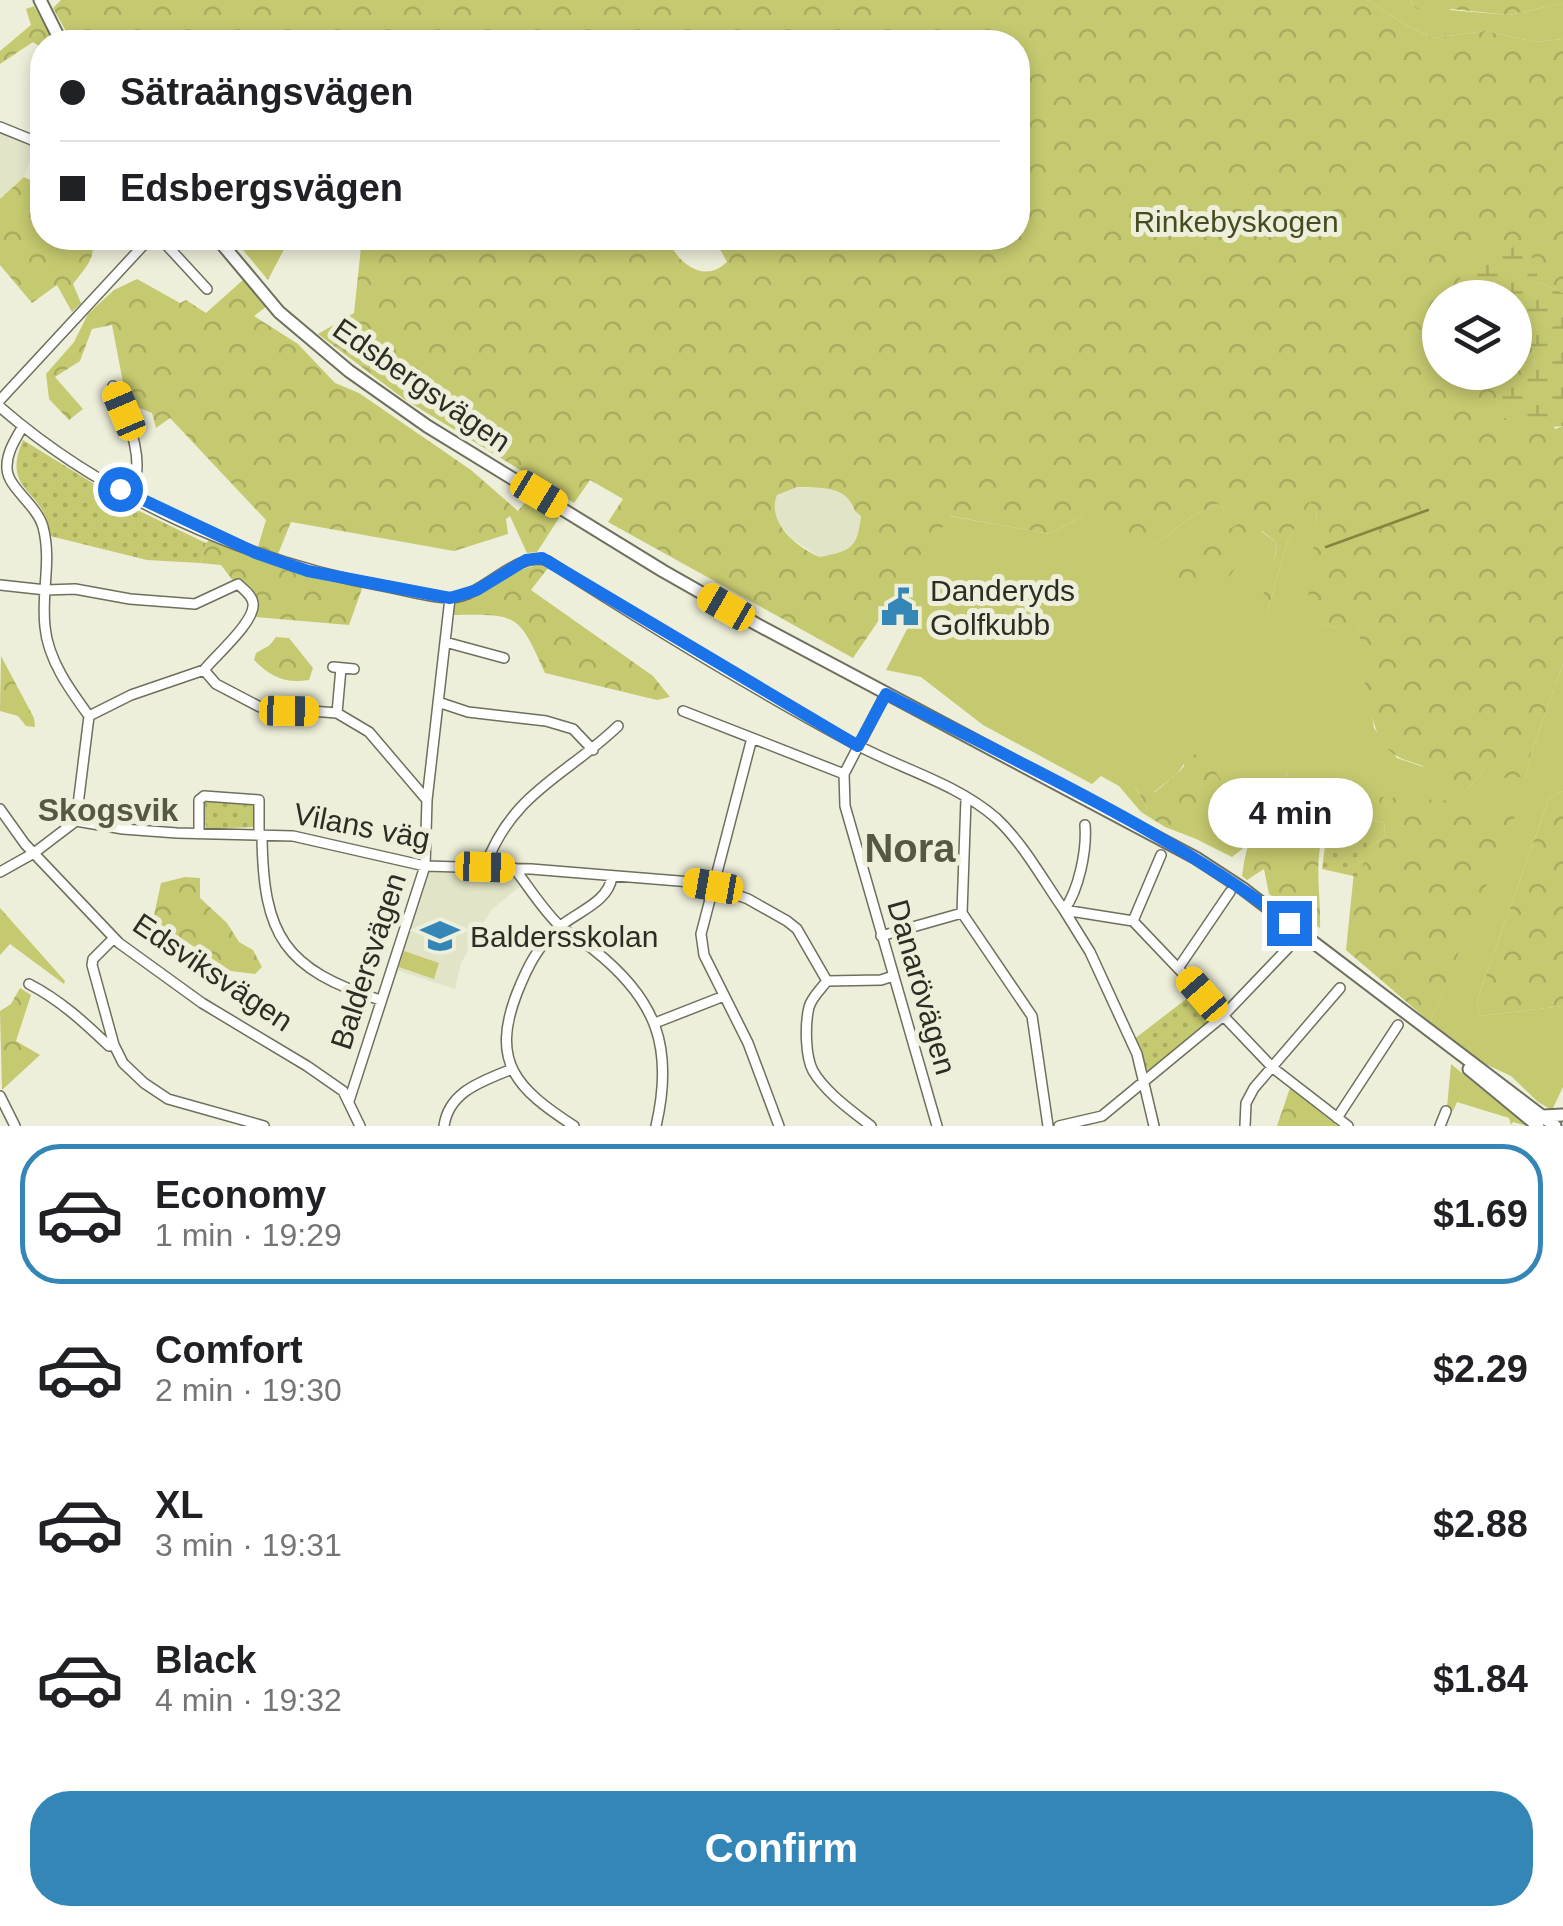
<!DOCTYPE html>
<meta charset="utf-8">
<style>
body{margin:0;font-family:Helvetica,sans-serif;background:#f2f2f2;color:#202124;height:100vh;display:flex;flex-direction:column;font-size:38px;white-space:nowrap}
*{box-sizing:border-box;margin:0}
p{font-size:32px;color:#757577}
.icon{flex:none;width:55px;height:55px;fill:none;stroke:currentColor;stroke-width:2;stroke-linecap:round;stroke-linejoin:round}
.map{position:relative;height:1126px;overflow:hidden}
.side{display:flex;flex-direction:column;background:#fff;flex:1}
.side>*{flex:none}
.guide{position:absolute;left:30px;top:30px;width:1000px;height:220px;border-radius:40px;box-shadow:0 5px 15px #0003;display:grid;align-content:center;height:220px;padding:0 30px;background:#fff}
.tools{position:absolute;left:1422px;top:280px;display:grid;gap:20px}
.tools a{display:grid;place-items:center;width:110px;height:110px;border-radius:50%;background:#fff;box-shadow:0 5px 15px #0003;font-size:50px}
.end{position:absolute;width:45px;height:45px;margin:-22px;border:12px solid #1a73e8;background:#fff;box-shadow:0 0 0 5px #fff}
.from{border-radius:50%}
.bubble{position:absolute;height:70px;border-radius:35px;background:#fff;box-shadow:0 5px 15px #0003;font-size:32px;font-weight:700;line-height:70px;text-align:center}
.car{position:absolute;width:30px;height:60px;margin:-30px -15px;border-radius:12px;box-shadow:0 0 8px 2px #0007;background:linear-gradient(#f5c518 24%,#345 0 40%,#f5c518 0 76%,#345 0 86%,#f5c518 0)}
.guide b{display:flex;align-items:center;gap:35px;height:95px;font-size:38px}
.guide b+b{border-top:2px solid #e0e0e0}
.guide i{width:25px;height:25px;background:#202124}
ul{padding:18px 0 0;list-style:none}
li{display:flex;align-items:center;gap:30px;height:140px;margin:0 20px 15px;padding:0 10px;border:5px solid transparent;border-radius:40px}
li div{flex:1}
li b{display:block;font-size:38px}
li em{font-style:normal;font-weight:700}
li.current{border-color:#3486b7}
li>.icon{width:90px;height:90px;stroke-width:1.5}
.primary-button{display:flex;gap:20px;margin-top:auto;padding:20px 30px}
.primary-button a{flex:1;height:115px;border-radius:40px;background:#3486b7;color:#fff;font-size:40px;font-weight:700;line-height:115px;text-align:center}
.map>svg:first-child{display:block}
.built{fill:#e2e4c8}
.green{fill:#c5c96f}
.forest{fill:url(#forest-crowns);fill-rule:evenodd}
.wetland{fill:url(#wetland-marsh)}
.park{fill:url(#park-dots)}
.lines{fill:none;stroke-linecap:round;stroke-linejoin:round}
.stream{stroke:#848640;stroke-width:2.5}
.minor-casing{stroke:#6e6f5d;stroke-width:12}
.major-casing{stroke:#6e6f5d;stroke-width:15}
.minor{stroke:#fff;stroke-width:9}
.major{stroke:#fff;stroke-width:11}
.route{stroke:#1a73e8;stroke-width:12}
.labels{text-anchor:middle;dominant-baseline:central;stroke-width:10;stroke-linejoin:round;paint-order:stroke}
.park-label{font-size:30px;fill:#494a21;stroke:#eeefda}
.street-label{font-size:30px;fill:#2d2d25;stroke:#eeefda}
.poi-label{font-size:30px;fill:#2d2d25;stroke:#eeefda;text-anchor:start}
.neighbourhood-label{font-size:32px;font-weight:bold;fill:#565745;stroke:#eeefda}
.district-label{font-size:40px;font-weight:bold;fill:#565745;stroke:#eeefda}
</style>
<div class="map">
<svg width="1563" height="1126" viewBox="0 0 1563 1126">
<defs>
<pattern id="forest-crowns" width="20" height="18" patternUnits="userSpaceOnUse" patternTransform="scale(2.5)"><rect width="20" height="18" fill="#c5c96f"/><path d="M2 6a3 3 0 1 1 6 0M12 15a3 3 0 1 1 6 0" fill="none" stroke="#aaad60"/></pattern>
<pattern id="wetland-marsh" width="20" height="14" patternUnits="userSpaceOnUse" patternTransform="scale(2.5)"><rect width="20" height="14" fill="#c5c96f"/><path d="M1 5h8M5 5V1M11 12h8M15 12V8" fill="none" stroke="#aaad60"/></pattern>
<pattern id="park-dots" width="8" height="8" patternUnits="userSpaceOnUse" patternTransform="scale(2.5)"><rect width="8" height="8" fill="#c5c96f"/><path d="M2 2h.1M6 6h.1" fill="none" stroke="#aaad60" stroke-width="1.8" stroke-linecap="round"/></pattern>
</defs>
<rect width="100%" height="100%" fill="#eeefda"/>
<path class="built" d="M0,131L36,143L24,177L0,199Z
M797,487L832,489L845,494L854,504L861,515L858,538L850,549L820,557L792,539L775,518L774,502L777,495Z
M428,872L514,876L522,885L491,910L461,963L455,989L393,969Z"/>
<path class="green" d="M1367,0H1410L1414,7L1509,15L1563,3V39L1535,42L1485,31L1433,38L1409,27Z
M1310,501L1317,511L1307,619L1336,628L1358,627L1374,728L1397,758L1430,769L1435,775L1468,789L1484,769L1526,777L1531,753L1563,664V791L1549,798L1477,1001L1480,1016L1563,1006V1087L1552,1110L1538,1102L1511,1076L1481,1062L1430,1022L1515,814L1364,819L1384,823L1385,835L1371,847L1287,771L1284,792L1261,819L1246,846L1232,857L1194,838L1191,823L1195,817L1184,764L1177,774L1154,792L1135,787L1148,809L1141,812L1119,786L1101,776L1092,784L983,725L921,677L886,670L918,608L894,596L949,516L1050,534L1083,516L1153,546L1191,517L1217,504L1246,520L1277,543L1266,616L1288,540Z
M404,951L439,963L434,979L399,967Z
M1451,1064L1527,1126L1513,1122L1511,1125L1509,1118L1457,1102L1453,1111L1447,1107Z"/>
<path class="forest" d="M61,0H1367L1409,27L1433,38L1485,31L1535,42L1563,39V293L1539,282L1467,288L1469,297L1440,298V372H1515V338L1533,348L1535,366L1525,374L1555,429L1563,426V664L1531,753L1526,777L1502,778L1484,769L1468,789H1436C1434,756 1405,769 1387,748C1365,723 1364,661 1358,628H1336L1306,619L1317,511L1310,502L1288,540L1266,616L1258,611L1275,558L1277,543L1262,531L1222,587H1139L1136,583L1245,520L1217,504L1191,517L1153,546L1125,549L1083,516L1050,534L950,516L853,658L608,522L623,499L590,480L574,503L404,399L318,334L354,313L362,238H667C677,262 703,285 727,262L721,251L706,243L690,246L688,238H1018V42H72L53,8ZM797,487C820,488 847,485 855,511L861,516C857,549 852,550 820,557C797,548 766,522 777,495Z
M1410,0H1563V3L1509,15L1451,9L1436,18L1414,7Z
M34,6L54,42H42V48L33,42L0,64V51L31,25L26,9Z
M24,177L42,186V238H90C99,256 84,269 73,284L81,303L72,312L57,285L32,303L0,265V199Z
M233,238H290L268,280Z
M137,279L180,303L186,300L206,313L244,279L267,306L254,316L298,344L335,383L359,393L471,470L518,511L528,499L559,518L537,552L527,553L510,516L506,519L508,534L454,551L291,522L278,554L258,547L266,520L170,418L156,428L152,413L127,403L112,325L92,329L80,361L55,377L83,409L69,420L49,399L46,374L74,342L88,314L114,290Z
M212,538L296,571L363,586L349,625L255,617L258,606L248,586L239,579L234,582L221,565L200,563L206,543Z
M540,565L548,568L531,590L653,676L670,697L657,700L545,673C518,613 518,614 452,615L454,602C482,593 513,568 540,565Z
M276,637L289,638L313,668L309,680C285,684 271,677 254,660L256,653L270,645Z
M1,656L34,718L35,727L26,726L18,716L0,711Z
M1195,754L1207,758L1223,783L1215,811L1209,818L1195,817L1192,823L1194,838L1165,827L1141,812L1148,809L1134,785L1155,792L1177,774Z
M1287,771L1351,808L1371,847L1385,835L1384,823L1364,819L1363,796L1473,802L1516,814L1430,1022L1346,950L1355,862L1337,834L1321,842C1315,871 1321,898 1320,928L1269,894L1264,869L1247,880L1242,876C1245,855 1248,838 1260,821C1275,799 1284,799 1287,771Z
M1563,791V1006L1480,1016L1477,1001L1549,798Z
M185,877L200,878V898L227,923L239,942L253,950L262,967L255,974L231,971L153,920L161,883Z
M0,908L65,981L64,984L10,944L0,955Z
M20,988L31,995L16,1041L40,1055L2,1090L0,1011L11,1004Z
M1290,1088L1338,1126H1277Z"/>
<path class="wetland" d="M1489,242L1529,247L1539,282L1563,293V426L1529,429L1500,416L1497,391L1535,366L1533,348L1515,338V298L1469,297L1458,274Z"/>
<path class="park" d="M23,440L133,508L206,543L200,563L147,560L50,536C45,486 0,494 23,440Z
M1355,797H1374L1362,878L1322,869L1327,830L1354,823Z
M206,798L257,801L255,827L206,829L203,802Z
M1194,993L1212,1019L1148,1071L1133,1040Z"/>
<g class="lines">
<path class="stream" d="M1326,547L1428,510"/>
<g class="minor-casing">
<path id="minor" d="M0,127L42,144
M160,238L207,289
M113,386C128,421 147,459 131,495
M0,400L150,238
M0,407C103,497 249,562 383,586C405,590 430,598 451,598C485,596 515,550 548,561C648,625 751,688 855,744C901,769 956,783 996,818C1023,843 1043,880 1064,910L1133,921L1273,1068L1348,1126
M23,426C15,440 6,453 7,469C8,488 37,505 43,527C52,561 41,592 45,627C48,660 70,690 89,716L76,821
M0,585L46,590L75,589L130,599L195,604L238,584C243,589 252,595 253,603C256,621 216,655 204,670
M445,642L504,658
M333,667L354,669
M886,693L844,774L845,806L937,1126
M438,702L468,712L546,721L573,729L593,750
M683,711L844,774
M337,713L341,668
M89,716L131,695L204,670L216,684L260,707L337,713L369,732L427,800
M752,738L701,934L704,955L748,1043L779,1126
M966,799L962,913L1032,1016L1048,1126
M0,809L25,844L119,943L202,1003L307,1066L343,1091L360,1126
M76,821L123,829L177,833L293,836L425,866L531,869L691,882L713,886L748,899L787,921L797,929L827,981L881,980L893,976
M1085,825C1087,850 1079,890 1064,910L1090,952L1137,1054L1154,1126
M199,834V800L204,796L259,800V835
M262,835C263,936 284,969 380,1000
M485,867C512,792 566,776 618,726
M514,868C529,887 544,912 562,928C572,936 584,942 594,950C657,1000 674,1048 656,1126
M0,872L34,853L76,821
M1133,921L1161,855
M881,936L962,913
M114,938L93,959L92,965L114,1045L123,1063L144,1083L168,1099L264,1126
M1179,967L1230,892
M827,981C821,989 812,997 809,1007C805,1024 805,1056 813,1071C826,1093 852,1111 871,1126
M29,984C60,1000 84,1022 109,1046L114,1045
M655,1023L724,996
M0,1096L15,1126
M349,1101L425,866L427,800L450,598
M1337,1118L1398,1025
M444,1126C449,1091 483,1081 512,1069
M574,1126C517,1089 490,1063 517,993C527,968 537,947 558,928C576,912 608,903 612,877
M1059,1126L1102,1116L1222,1017L1288,948
M1245,1126L1246,1103L1254,1088L1340,988
M1440,1126L1446,1111"/>
</g>
<g class="major-casing">
<path id="major" d="M40,0L61,42
M217,238L279,312L349,371L427,426L663,571L758,625L1196,858L1242,888L1555,1126
M1469,1069L1538,1126
M1543,1116L1563,1115"/>
</g>
<use href="#minor" class="minor"/>
<use href="#major" class="major"/>
</g>
<g class="lines">
<path class="route" d="M120,489L256,553L308,571L450,598L477,590L526,560L542,558L858,746L886,694C1023,765 1165,829 1289,923"/>
</g>
<defs>
<g id="civic-bare" transform="scale(3)"><path d="M-.6-6.5H3V-4.5H.6V-3L4-1V1h2V6H-6V1h2V-1L-.6-3ZM-1.2 2.5V6h2.4V2.5Z" fill="#3486b7" stroke="#eeefda" stroke-width="2.5" paint-order="stroke"/></g>
<g id="school-bare" transform="scale(3)"><path d="M0-5L7-2L0 1L-7-2ZM-4 1L0 2.5L4 1V4Q0 6-4 4Z" fill="#3486b7" stroke="#eeefda" stroke-width="2.5" paint-order="stroke"/></g>
</defs>
<g fill-rule="evenodd">
<use href="#civic-bare" x="900" y="607"/>
<use href="#school-bare" x="440" y="936"/>
</g>
<g class="labels">
<g class="park-label">
<text x="1236" y="221">Rinkebyskogen</text>
</g>
<g class="street-label">
<text transform="translate(422 385) rotate(35)">Edsbergsvägen</text>
<text transform="translate(362 826) rotate(11)">Vilans väg</text>
<text transform="translate(368 961) rotate(-72)">Baldersvägen</text>
<text transform="translate(213 972) rotate(34)">Edsviksvägen</text>
<text transform="translate(922 987) rotate(74)">Danarövägen</text>
</g>
<g class="poi-label">
<text x="930" y="590">Danderyds<tspan x="930" dy="34">Golfkubb</tspan></text>
<text x="470" y="936">Baldersskolan</text>
</g>
<g class="neighbourhood-label">
<text x="108" y="810">Skogsvik</text>
</g>
<g class="district-label">
<text x="910" y="848">Nora</text>
</g>
</g>
</svg>
<div class="tools">
<a><svg class="icon" aria-label="layers" viewBox="0 0 24 24"><path d="M12 4l9 5-9 5-9-5zM3 14l9 5 9-5"/></svg></a>
</div>
<i class="end from" style="left:120px;top:489px"></i>
<i class="end" style="left:1289px;top:923px"></i>
<div class="bubble" style="left:1208px;top:778px;width:165px">4 min</div>
<i class="car" style="left:124px;top:411px;rotate:337deg"></i>
<i class="car" style="left:539px;top:494px;rotate:121deg"></i>
<i class="car" style="left:726px;top:607px;rotate:300deg"></i>
<i class="car" style="left:289px;top:711px;rotate:91deg"></i>
<i class="car" style="left:485px;top:867px;rotate:92deg"></i>
<i class="car" style="left:713px;top:886px;rotate:280deg"></i>
<i class="car" style="left:1202px;top:994px;rotate:319deg"></i>
<div class="guide">
<b><i class="from"></i>Sätraängsvägen</b>
<b><i></i>Edsbergsvägen</b>
</div>
</div>
<section class="side">
<ul>
<li class="current"><svg class="icon" aria-label="car" viewBox="0 0 24 24"><path d="M5 17H2v-5l4-1 3-4h7l3 4 3 1v5h-3M9 17h6M6 11h13"/><circle cx="7" cy="17" r="2"/><circle cx="17" cy="17" r="2"/></svg><div><b>Economy</b><p>1 min · 19:29</p></div><em>$1.69</em></li>
<li><svg class="icon" aria-label="car" viewBox="0 0 24 24"><path d="M5 17H2v-5l4-1 3-4h7l3 4 3 1v5h-3M9 17h6M6 11h13"/><circle cx="7" cy="17" r="2"/><circle cx="17" cy="17" r="2"/></svg><div><b>Comfort</b><p>2 min · 19:30</p></div><em>$2.29</em></li>
<li><svg class="icon" aria-label="car" viewBox="0 0 24 24"><path d="M5 17H2v-5l4-1 3-4h7l3 4 3 1v5h-3M9 17h6M6 11h13"/><circle cx="7" cy="17" r="2"/><circle cx="17" cy="17" r="2"/></svg><div><b>XL</b><p>3 min · 19:31</p></div><em>$2.88</em></li>
<li><svg class="icon" aria-label="car" viewBox="0 0 24 24"><path d="M5 17H2v-5l4-1 3-4h7l3 4 3 1v5h-3M9 17h6M6 11h13"/><circle cx="7" cy="17" r="2"/><circle cx="17" cy="17" r="2"/></svg><div><b>Black</b><p>4 min · 19:32</p></div><em>$1.84</em></li>
</ul>
<div class="primary-button"><a>Confirm</a></div>
</section>
